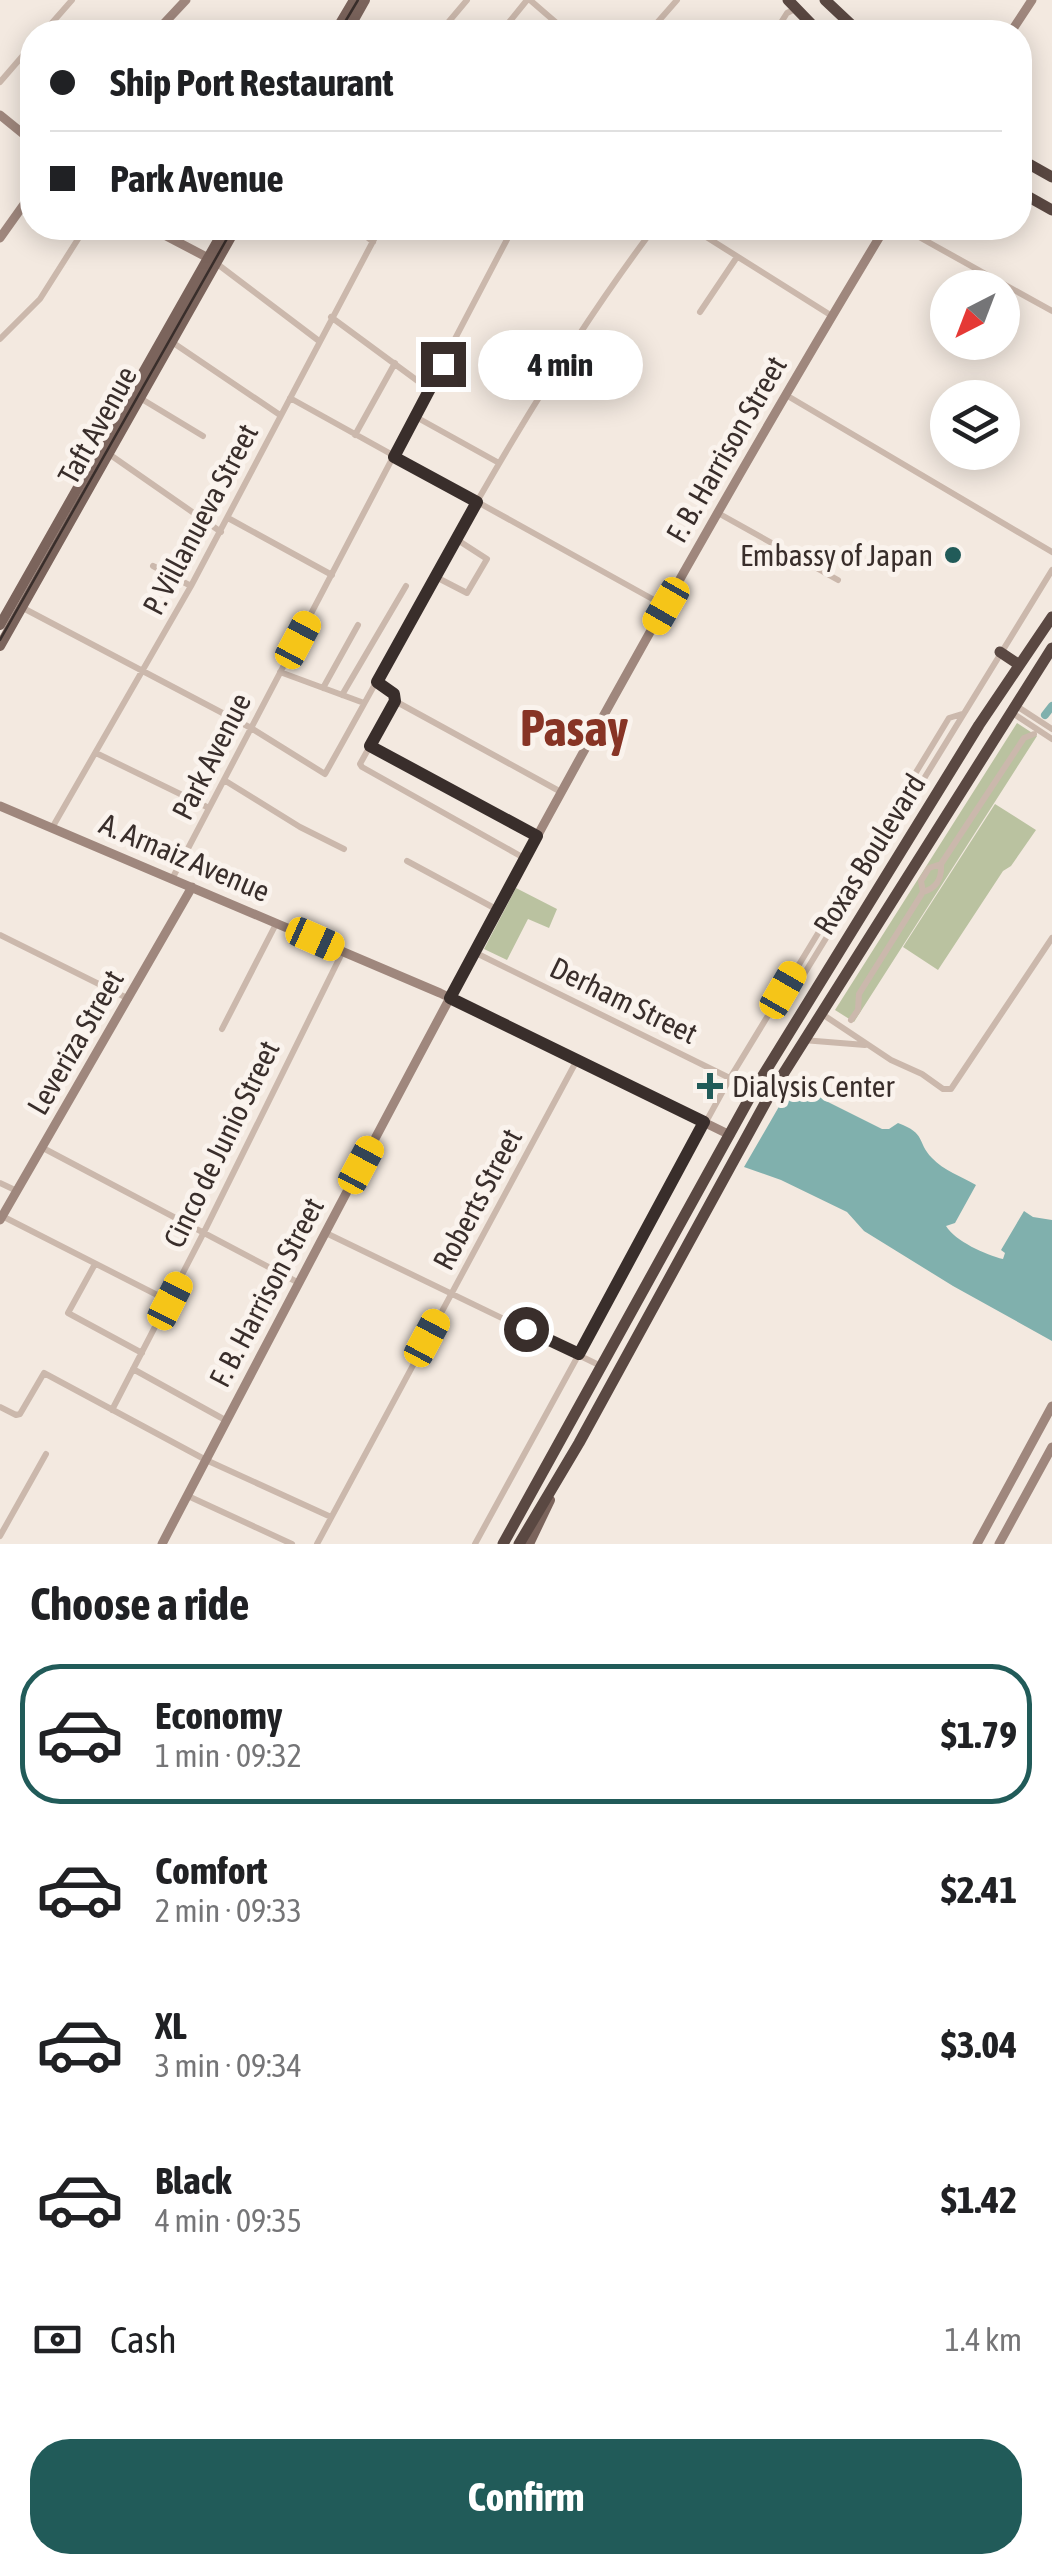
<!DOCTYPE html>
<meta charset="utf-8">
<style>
body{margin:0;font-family:"Asap Condensed",sans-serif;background:#f6f6f6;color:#202124;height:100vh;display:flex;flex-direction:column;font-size:38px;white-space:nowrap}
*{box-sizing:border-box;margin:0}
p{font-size:32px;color:#757577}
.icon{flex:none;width:55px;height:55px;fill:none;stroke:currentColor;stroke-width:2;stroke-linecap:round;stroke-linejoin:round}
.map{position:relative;height:1544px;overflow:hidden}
.details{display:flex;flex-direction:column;background:#fff;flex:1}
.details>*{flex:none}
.hud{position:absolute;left:20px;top:20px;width:1012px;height:220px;border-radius:40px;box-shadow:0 5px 25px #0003;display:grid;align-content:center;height:220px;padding:0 30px;background:#fff}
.needle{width:65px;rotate:222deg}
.fabs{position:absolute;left:930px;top:270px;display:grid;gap:20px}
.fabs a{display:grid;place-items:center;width:90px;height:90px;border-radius:50%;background:#fff;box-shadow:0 5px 25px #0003;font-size:50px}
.end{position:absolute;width:45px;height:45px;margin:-22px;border:12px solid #392e2b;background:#fff;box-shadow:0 0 0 5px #fff}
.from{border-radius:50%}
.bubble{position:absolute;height:70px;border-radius:35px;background:#fff;box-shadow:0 5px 25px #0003;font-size:32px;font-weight:700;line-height:70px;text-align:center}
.car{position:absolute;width:30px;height:60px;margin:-30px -15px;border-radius:12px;box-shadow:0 0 8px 2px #0007;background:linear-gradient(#f5c518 24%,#345 0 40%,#f5c518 0 76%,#345 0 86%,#f5c518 0)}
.hud b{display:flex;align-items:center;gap:35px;height:95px;font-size:38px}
.hud b+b{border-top:2px solid #e0e0e0}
.hud i{width:25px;height:25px;background:#202124}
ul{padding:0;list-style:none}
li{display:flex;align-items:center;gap:30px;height:140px;margin:0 20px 15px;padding:0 10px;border:5px solid transparent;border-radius:40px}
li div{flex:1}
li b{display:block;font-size:38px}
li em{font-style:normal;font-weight:700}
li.on{border-color:#215b59}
li>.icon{width:90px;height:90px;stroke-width:1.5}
h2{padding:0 30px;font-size:45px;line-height:120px}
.pay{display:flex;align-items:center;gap:25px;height:110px;padding:0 30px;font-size:38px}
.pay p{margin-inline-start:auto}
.button{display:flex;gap:20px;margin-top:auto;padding:20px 30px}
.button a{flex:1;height:115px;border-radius:40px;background:#215b59;color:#fff;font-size:40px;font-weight:700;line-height:115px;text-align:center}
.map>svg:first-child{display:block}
.green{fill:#bac2a0}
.water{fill:#80b0ad}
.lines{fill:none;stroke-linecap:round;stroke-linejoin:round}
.canal{stroke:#80b0ad;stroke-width:8}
.street{stroke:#cbb8ac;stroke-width:6}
.secondary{stroke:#9f877d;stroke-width:9}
.primary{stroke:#7b645c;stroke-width:10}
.highway{stroke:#5a4842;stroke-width:11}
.tram{stroke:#392e2b;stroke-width:2.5}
.route{stroke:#392e2b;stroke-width:12}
.poi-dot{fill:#215b59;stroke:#faf3ed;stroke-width:4}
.labels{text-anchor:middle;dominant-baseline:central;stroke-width:10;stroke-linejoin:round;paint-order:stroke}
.street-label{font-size:30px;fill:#392e2b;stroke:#faf3ed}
.poi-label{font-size:30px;fill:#392e2b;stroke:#faf3ed;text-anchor:end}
.town-label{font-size:50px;font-weight:bold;fill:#873425;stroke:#faf3ed}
</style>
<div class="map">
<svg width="1052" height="1544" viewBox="0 0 1052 1544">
<rect width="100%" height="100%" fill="#f3e9e0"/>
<path class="green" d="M1017,723L1037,736L854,1022L835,1010Z
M995,804L1036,830L1011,866L1003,871L938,970L903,947Z
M516,888L557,909L549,928L528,919L507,960L484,949Z"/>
<path class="water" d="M797,1080L824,1100L882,1129H889L898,1123C927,1134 916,1141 932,1158C943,1170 962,1177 976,1185L955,1223L946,1226C955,1241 986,1255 1003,1259L1005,1253L1001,1250L1024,1211L1033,1217L1052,1220V1341L953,1286L864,1231L847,1212L781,1180L744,1167L792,1084Z"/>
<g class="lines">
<path class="canal" d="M1045,715L1052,706"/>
<path class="street" d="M530,0L567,32
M44,32L72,0
M440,32L467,0
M501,32L527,0
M649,32L677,0
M775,32L787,13L795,9
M0,82L32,45
M356,228L373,242
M692,228L832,316
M903,228L1052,311
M216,263L319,341
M700,312L737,257
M331,317L430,390
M0,339L40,299L85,228
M169,340L280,415
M786,395L1052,552
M140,398L203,436
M290,398L665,606
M416,417L499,463
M355,435L395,363
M109,454L221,532
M718,513L838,580
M228,518L332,575
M153,566L191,586
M436,577L467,593L487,559L456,539
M23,608L251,728L325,774C429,589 526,398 654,228
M280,672L364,703
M377,682L394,694L395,701L561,792
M323,688L358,625
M342,695L406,586
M395,701L360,764L362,767L524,858
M1015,705L1052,729
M1011,712L1052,739
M371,746L537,836
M96,753L209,808
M224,780L300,827L344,849
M52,828L191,586L380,228
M407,861L496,909
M172,879L513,228
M923,892C937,888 942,879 941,864L1024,738L1034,734
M0,935L129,999
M474,952L754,1090
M822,1014L891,1060L922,1074L943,1089H951L1052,938
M770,1015L782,1010L1052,570
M851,1020L858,1010L859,994L923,892L921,881L929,868L941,864
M222,1029L276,924
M803,1040L865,1045
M43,1148L299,1283
M0,1183L17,1191
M2,1216L169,1301
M326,1233L601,1366
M95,1264L68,1313L142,1353
M133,1369L227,1421
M0,1407L16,1415L20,1414L44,1373L206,1460L331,1517
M112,1410L204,1232L343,951
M188,1496L292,1544
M0,1536L46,1454
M317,1544L577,1060
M475,1544L730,1078L949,718L962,714"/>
<path class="secondary" d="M156,32L186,0
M1011,32L1032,0
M0,115L32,141
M151,228L214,261
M0,238L32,193
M0,806L440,993L730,1135
M0,1220L192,887
M162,1544C394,1100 626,656 885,228
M977,1544L1052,1406
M999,1544L1052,1447"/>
<path class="primary" d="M335,32L354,0
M347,32L365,0
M0,625L225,228
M0,646L236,228
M529,1544L550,1500"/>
<path class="highway" d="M788,0L819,32
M825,0L859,32
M1020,159L1052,177
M1020,192L1052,210
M1000,652L1018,664
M503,1544L754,1090L979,725L1052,617
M519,1544L579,1443L768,1098L1052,648"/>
<path class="tram" d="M339,32L358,0
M0,640L233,228"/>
</g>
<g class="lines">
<path class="route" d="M443,364L394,457L477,502L377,682L394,694L395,701L370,746L537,836L450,998L704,1122L579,1354L526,1329"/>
</g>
<g class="poi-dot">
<circle cx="953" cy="555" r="10"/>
<path d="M705 1071h10v10h10v10h-10v10h-10v-10h-10v-10h10z"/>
</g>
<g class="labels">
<g class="street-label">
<text transform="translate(97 425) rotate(-61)">Taft Avenue</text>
<text transform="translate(726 449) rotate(-60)">F. B. Harrison Street</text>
<text transform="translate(200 519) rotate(-62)">P. Villanueva Street</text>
<text transform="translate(211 756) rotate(-63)">Park Avenue</text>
<text transform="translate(869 854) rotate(-58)">Roxas Boulevard</text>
<text transform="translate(185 857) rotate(23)">A. Arnaiz Avenue</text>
<text transform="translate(624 1000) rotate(26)">Derham Street</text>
<text transform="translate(75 1042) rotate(-60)">Leveriza Street</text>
<text transform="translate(221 1144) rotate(-64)">Cinco de Junio Street</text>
<text transform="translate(477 1199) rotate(-62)">Roberts Street</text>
<text transform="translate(266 1292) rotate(-62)">F. B. Harrison Street</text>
</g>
<g class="poi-label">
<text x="933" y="555">Embassy of Japan</text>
<text x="732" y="1086" text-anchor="start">Dialysis Center</text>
</g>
<g class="town-label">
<text x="574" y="728">Pasay</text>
</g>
</g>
</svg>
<div class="fabs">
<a><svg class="needle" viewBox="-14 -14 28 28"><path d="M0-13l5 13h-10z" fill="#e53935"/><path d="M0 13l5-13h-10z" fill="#757577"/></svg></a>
<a><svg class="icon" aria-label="layers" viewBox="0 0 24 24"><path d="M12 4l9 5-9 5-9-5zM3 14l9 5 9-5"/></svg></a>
</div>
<i class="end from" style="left:526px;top:1329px"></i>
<i class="end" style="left:443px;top:364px"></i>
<div class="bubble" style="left:478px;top:330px;width:165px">4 min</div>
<i class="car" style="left:666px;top:606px;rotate:210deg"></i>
<i class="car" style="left:298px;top:640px;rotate:28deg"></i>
<i class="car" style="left:315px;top:939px;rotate:114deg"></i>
<i class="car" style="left:783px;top:990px;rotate:30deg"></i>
<i class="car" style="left:361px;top:1165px;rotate:28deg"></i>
<i class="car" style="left:170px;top:1301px;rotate:27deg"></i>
<i class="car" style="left:427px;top:1338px;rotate:28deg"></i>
<div class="hud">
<b><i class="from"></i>Ship Port Restaurant</b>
<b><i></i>Park Avenue</b>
</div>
</div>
<section class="details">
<h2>Choose a ride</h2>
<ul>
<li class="on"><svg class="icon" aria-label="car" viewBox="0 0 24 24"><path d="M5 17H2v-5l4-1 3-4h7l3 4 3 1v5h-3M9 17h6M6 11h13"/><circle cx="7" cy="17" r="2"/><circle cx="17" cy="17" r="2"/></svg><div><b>Economy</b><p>1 min · 09:32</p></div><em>$1.79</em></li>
<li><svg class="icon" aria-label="car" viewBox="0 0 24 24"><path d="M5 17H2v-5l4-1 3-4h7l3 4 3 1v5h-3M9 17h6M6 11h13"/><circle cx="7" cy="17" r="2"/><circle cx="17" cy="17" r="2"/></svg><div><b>Comfort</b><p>2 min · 09:33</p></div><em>$2.41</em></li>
<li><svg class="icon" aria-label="car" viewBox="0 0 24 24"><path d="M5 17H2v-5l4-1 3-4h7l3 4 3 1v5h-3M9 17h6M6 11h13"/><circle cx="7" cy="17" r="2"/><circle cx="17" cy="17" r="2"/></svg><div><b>XL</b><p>3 min · 09:34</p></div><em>$3.04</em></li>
<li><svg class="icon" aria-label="car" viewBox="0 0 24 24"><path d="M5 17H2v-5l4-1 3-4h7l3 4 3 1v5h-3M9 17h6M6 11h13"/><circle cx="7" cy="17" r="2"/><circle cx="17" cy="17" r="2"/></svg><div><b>Black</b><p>4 min · 09:35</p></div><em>$1.42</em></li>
</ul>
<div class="pay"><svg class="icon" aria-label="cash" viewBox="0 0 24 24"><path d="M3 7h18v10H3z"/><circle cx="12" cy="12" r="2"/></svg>Cash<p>1.4 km</p></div>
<div class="button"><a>Confirm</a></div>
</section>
